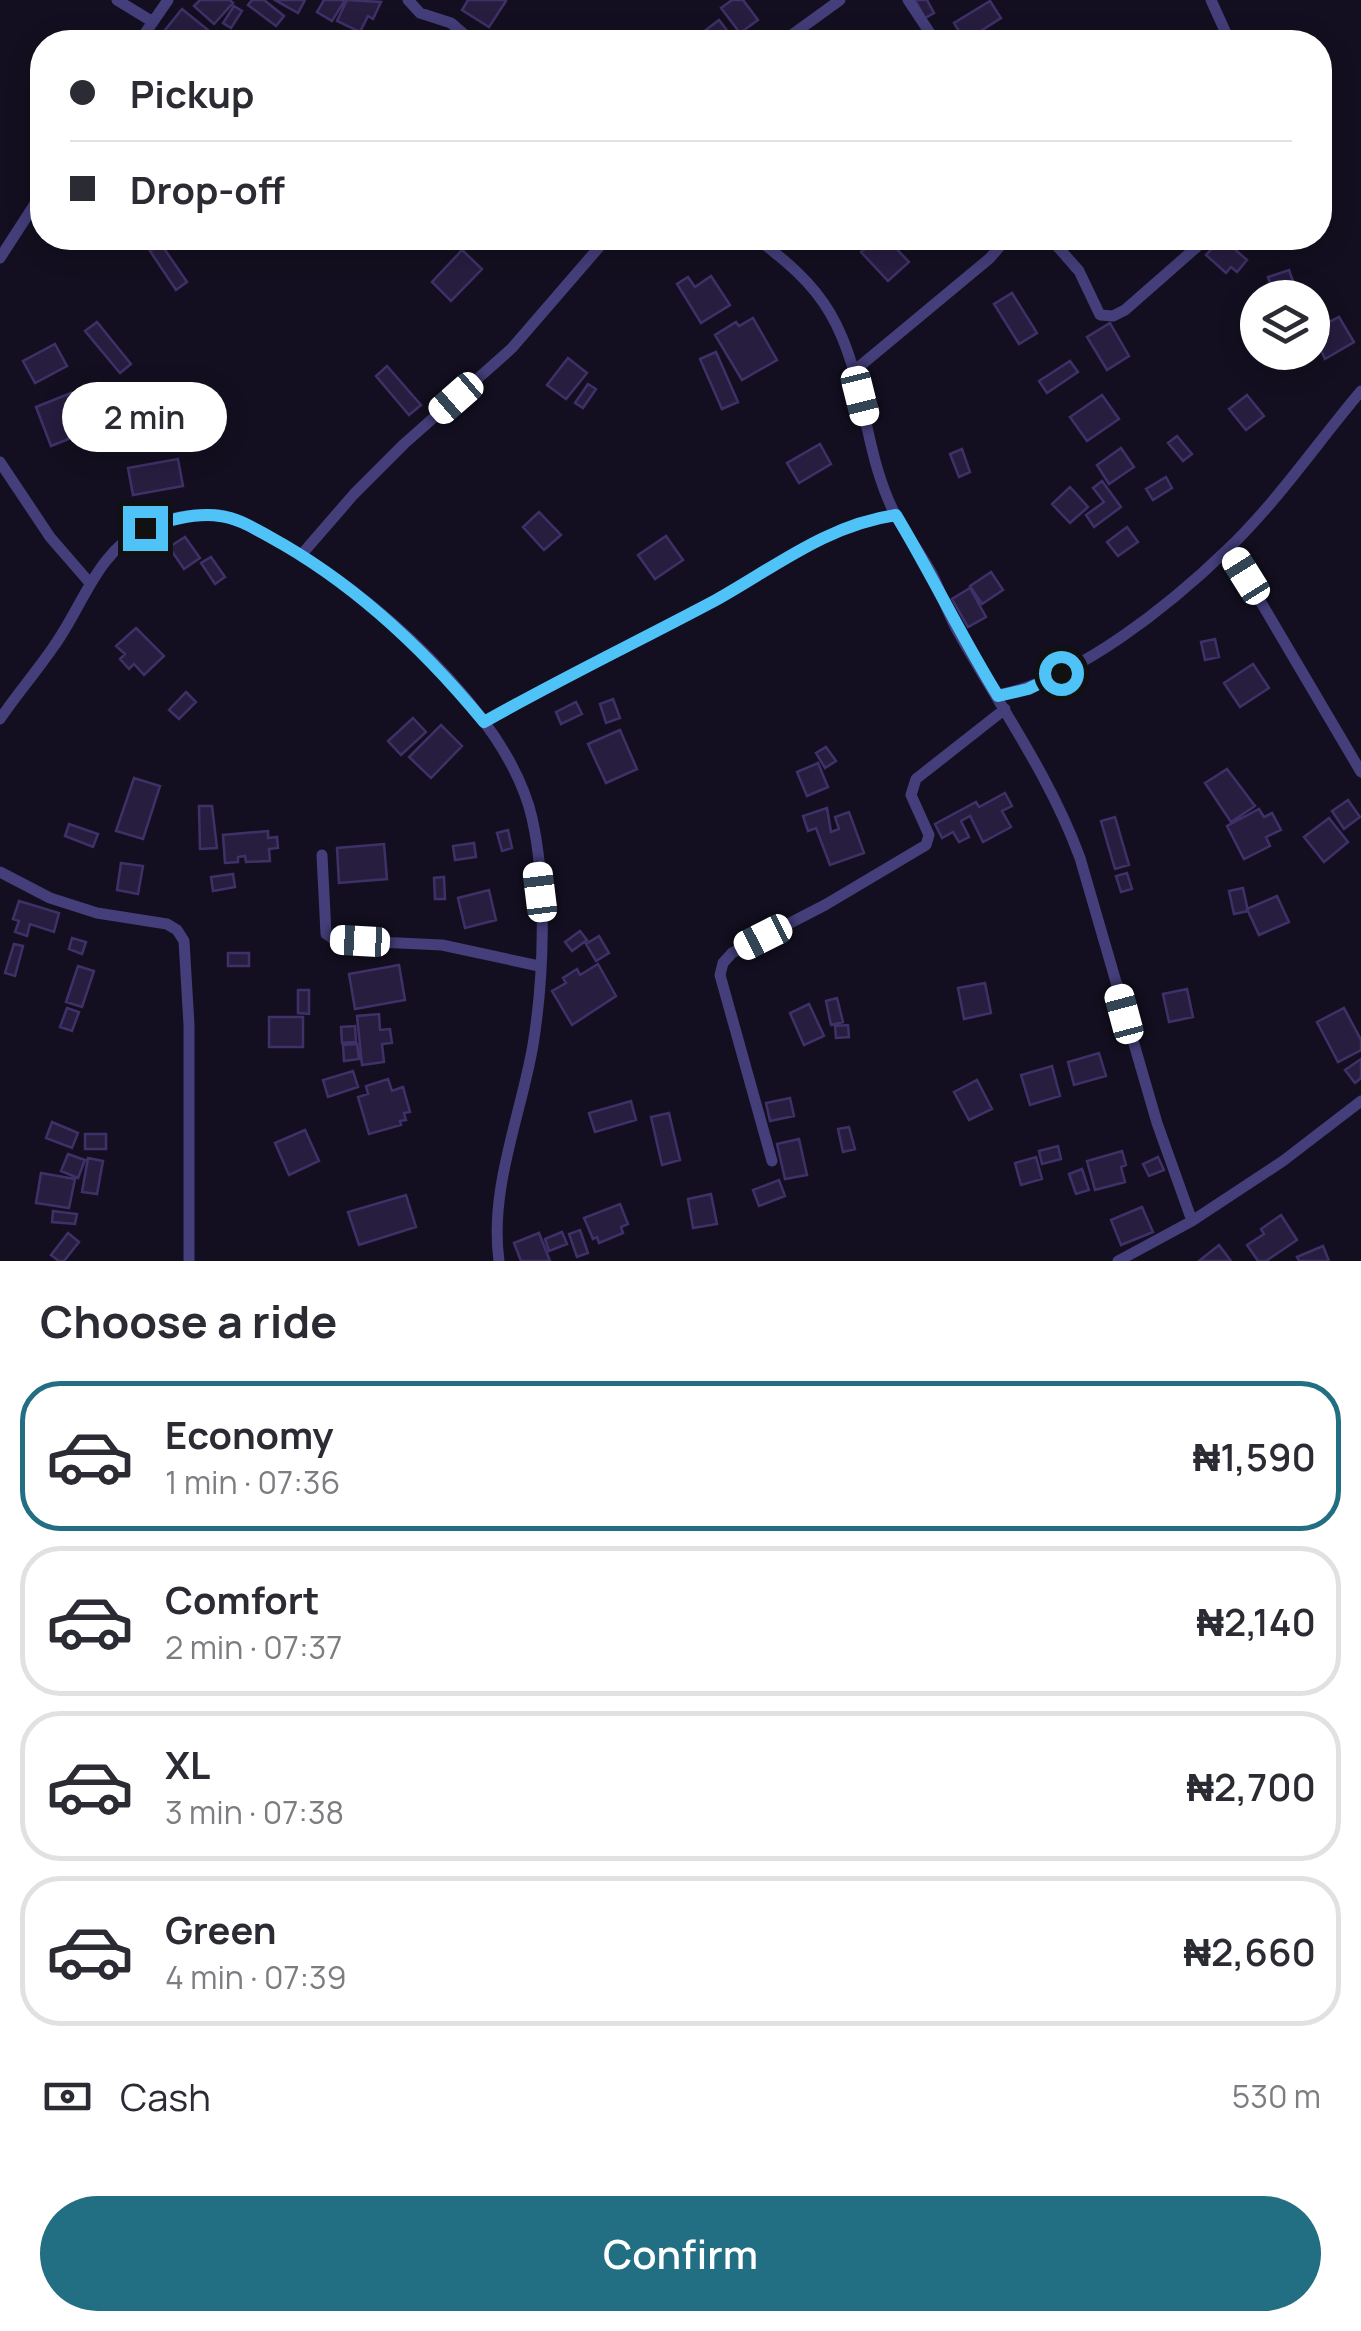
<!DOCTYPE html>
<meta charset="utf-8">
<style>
body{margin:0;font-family:Manrope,sans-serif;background:#f2f2f3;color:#2b2b33;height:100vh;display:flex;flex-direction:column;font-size:38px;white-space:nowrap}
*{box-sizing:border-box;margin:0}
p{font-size:32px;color:#7c7c81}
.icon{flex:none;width:55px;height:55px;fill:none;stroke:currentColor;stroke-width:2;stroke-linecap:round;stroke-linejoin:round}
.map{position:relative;height:1261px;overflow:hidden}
.drawer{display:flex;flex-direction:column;background:#fff;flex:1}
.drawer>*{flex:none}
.hud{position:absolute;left:30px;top:30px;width:1302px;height:220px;border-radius:40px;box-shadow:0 5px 25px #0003;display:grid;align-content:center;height:220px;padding:0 40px;background:#fff}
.fabs{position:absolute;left:1240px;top:280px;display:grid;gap:20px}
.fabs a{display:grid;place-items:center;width:90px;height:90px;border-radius:50%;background:#fff;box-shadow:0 5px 25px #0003;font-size:50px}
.end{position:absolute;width:45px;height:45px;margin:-22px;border:12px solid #4fc3f7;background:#111;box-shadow:0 0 0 5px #111}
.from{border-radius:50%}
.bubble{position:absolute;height:70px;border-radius:35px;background:#fff;box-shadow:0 5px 25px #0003;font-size:32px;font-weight:600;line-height:70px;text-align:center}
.car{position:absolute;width:30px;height:60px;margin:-30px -15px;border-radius:12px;box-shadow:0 0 8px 2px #0007;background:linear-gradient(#fff 24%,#345 0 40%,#fff 0 76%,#345 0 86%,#fff 0)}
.hud b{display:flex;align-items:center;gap:35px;height:95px;font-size:38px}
.hud b+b{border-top:2px solid #e1e1e2}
.hud i{width:25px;height:25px;background:#2b2b33}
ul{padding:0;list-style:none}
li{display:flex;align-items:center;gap:30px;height:150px;margin:0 20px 15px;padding:0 20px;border:5px solid #e1e1e2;border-radius:40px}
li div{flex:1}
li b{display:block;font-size:38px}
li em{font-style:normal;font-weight:600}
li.current{border-color:#226e82}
li>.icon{width:90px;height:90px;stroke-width:1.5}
h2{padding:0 40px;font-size:45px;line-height:120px}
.pay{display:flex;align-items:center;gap:25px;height:110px;padding:0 40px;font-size:38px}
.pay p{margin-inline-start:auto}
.action{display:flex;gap:20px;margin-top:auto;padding:20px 40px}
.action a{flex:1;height:115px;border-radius:60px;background:#226e82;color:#fff;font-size:40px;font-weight:600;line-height:115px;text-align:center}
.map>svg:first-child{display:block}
.building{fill:#261d3f;stroke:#3f3168;stroke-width:2.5}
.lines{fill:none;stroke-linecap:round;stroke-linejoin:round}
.minor{stroke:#443e7a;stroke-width:11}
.route{stroke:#4fc3f7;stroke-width:12}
</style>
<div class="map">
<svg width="1361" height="1261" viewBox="0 0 1361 1261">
<rect width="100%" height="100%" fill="#130f20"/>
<path class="building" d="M200,0H230L233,3L214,24L194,6Z
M252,0H264L284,16L276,26L248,5Z
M275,0H305L298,13Z
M324,0H345L332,21L317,12Z
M347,0L381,2L373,19L368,16L360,32L337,21Z
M468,0H505L506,1L489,27L462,10Z
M732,0H743L758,20L740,33L721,8Z
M915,0H927L934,13L925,18Z
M990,1L1001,18L965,41L954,23Z
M234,6L242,11L231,28L223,23Z
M182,9L218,38L214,42H175L171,39L173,36L165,30Z
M719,20L736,42H690Z
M877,238H886L909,262L888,281L861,252Z
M1222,238L1247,260L1237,272L1231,267L1226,273L1206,255Z
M161,244L187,282L176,290L150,251Z
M462,250L482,269L451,301L432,282Z
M1289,270L1295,287L1274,295L1268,277Z
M711,276L730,305L701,323L677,284L688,277L695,287Z
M1012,293L1037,333L1019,344L994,304Z
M1339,317L1354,342L1325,359L1312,331Z
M753,318L777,360L742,380L715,335L736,322L739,326Z
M97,322L131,364L120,373L85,331Z
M1110,323L1129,356L1107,370L1087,337Z
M55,344L67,366L35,383L23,361Z
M716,352L738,402L722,409L700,359Z
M568,358L587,373L566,399L547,385Z
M1070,361L1078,372L1047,393L1039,381Z
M387,366L421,405L409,415L376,376Z
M588,384L596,389L583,408L575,403Z
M71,393L86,432L51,446L36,407Z
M135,393L144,411L128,419L119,401Z
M1102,395L1119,419L1087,441L1070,417Z
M1247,395L1264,416L1246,430L1229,409Z
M1177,436L1192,454L1183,461L1168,443Z
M820,444L831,464L799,483L787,463Z
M1121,448L1134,467L1109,484L1097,465Z
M962,449L970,472L959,477L950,454Z
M178,459L183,486L133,495L128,468Z
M1166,477L1172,488L1153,500L1146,489Z
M1102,481L1121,507L1094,527L1086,515L1104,502L1093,488Z
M1070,487L1088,507L1070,523L1052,504Z
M539,512L561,535L544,550L523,527Z
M1127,527L1138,542L1118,556L1107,542Z
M666,536L683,560L655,579L638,555Z
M185,537L200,558L184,569L169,547Z
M211,557L225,577L215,584L201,563Z
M991,572L1003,590L982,604L970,586Z
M970,588L986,617L968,627L952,599Z
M136,628L164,656L144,675L134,664L129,669L120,659L125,654L116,646Z
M1215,639L1219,657L1205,660L1201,642Z
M1253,664L1269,688L1240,707L1224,683Z
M186,692L196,702L179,719L169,710Z
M613,699L620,718L606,723L600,704Z
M576,702L582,714L561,724L556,712Z
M413,718L426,732L401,755L388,741Z
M441,725L462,746L431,778L409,757Z
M620,730L637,769L606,783L588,744Z
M826,747L836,761L825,768L816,753Z
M818,763L828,787L807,796L797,772Z
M1227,769L1255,806L1231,822L1205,783Z
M134,778L160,786L143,839L116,831Z
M1005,793L1012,806L1002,811L1011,827L983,842L970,816L961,821L969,837L959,842L953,832L942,838L935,824L976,802L979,807Z
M1348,800L1360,817L1344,829L1332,811Z
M199,806H212L217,848L200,849Z
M827,808L831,832L839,829L835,817L849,812L864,853L830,865L816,828L808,831L803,816Z
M1259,809L1264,817L1272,813L1281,830L1266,837L1270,846L1244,859L1227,826Z
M1115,817L1129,865L1115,869L1101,821Z
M1329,818L1348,842L1324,862L1304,837Z
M69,824L98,834L93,847L65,836Z
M508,830L512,848L502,851L497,833Z
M268,831V838L277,837L278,848L269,849L270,861L246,862L245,856L238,857V862L225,863L223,835Z
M474,843L476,857L455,860L453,846Z
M384,844L387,879L339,883L337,848Z
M121,863L143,866L138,894L117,890Z
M1127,873L1132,889L1121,892L1116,876Z
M233,874L235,887L213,891L211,877Z
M444,877L445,899H435L434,878Z
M1243,888L1248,911L1234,914L1229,891Z
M489,890L496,920L465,928L458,898Z
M1277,896L1289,922L1259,935L1247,909Z
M19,901L59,913L54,932L30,924L27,936L15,932L19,921L13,919Z
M580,931L587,940L572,951L565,942Z
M599,936L609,953L596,961L586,944Z
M72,938L86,942L82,954L69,949Z
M14,944L23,946L15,976L5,973Z
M228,953H249V966H228Z
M598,964L616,996L572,1025L552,991L566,983L563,978L577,969L580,975Z
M399,965L405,1000L355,1009L349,974Z
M78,966L94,971L82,1007L66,1002Z
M985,983L991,1013L964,1019L958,988Z
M1187,989L1193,1017L1169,1022L1163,994Z
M298,990H309V1014L298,1013Z
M837,998L843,1022L831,1025L826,1001Z
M809,1004L824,1036L804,1045L790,1013Z
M67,1008L79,1012L72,1031L60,1027Z
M1344,1008L1361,1040V1050L1338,1062L1317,1022Z
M379,1014L380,1030L390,1029L392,1043L382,1044L384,1062L362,1065L357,1016Z
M269,1017H303V1047H269Z
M848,1025L849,1037L836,1038L835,1026Z
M355,1026L356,1042L342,1043L341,1027Z
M357,1044L359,1059L344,1061L343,1045Z
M1099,1053L1106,1076L1074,1085L1068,1062Z
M1361,1059V1078L1355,1083L1345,1070Z
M1052,1066L1060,1096L1030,1105L1021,1075Z
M353,1071L358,1087L328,1097L323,1080Z
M388,1079L392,1091L403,1087L410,1112L404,1113L406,1120L400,1121L401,1125L369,1134L358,1097L368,1094L366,1086Z
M977,1080L992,1109L969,1120L954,1092Z
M790,1098L794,1116L770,1121L766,1103Z
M631,1101L636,1120L595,1132L589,1113Z
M669,1113L680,1160L662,1165L651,1117Z
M52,1122L78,1133L72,1148L46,1138Z
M849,1127L855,1149L843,1152L838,1129Z
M305,1130L319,1161L289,1175L275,1143Z
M85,1134H106V1149H85Z
M799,1139L807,1175L785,1179L777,1144Z
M1058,1146L1061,1159L1042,1164L1039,1151Z
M1122,1151L1126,1165L1121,1167L1125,1182L1095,1190L1087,1161Z
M68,1154L85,1160L78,1178L61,1171Z
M1036,1157L1042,1179L1021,1185L1015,1163Z
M1158,1157L1164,1170L1149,1176L1143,1164Z
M88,1158L103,1161L97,1194L82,1192Z
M1082,1169L1089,1190L1076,1194L1069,1174Z
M41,1173L75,1179L69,1208L36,1203Z
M779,1180L785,1196L759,1206L753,1190Z
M711,1194L717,1224L693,1228L688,1199Z
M406,1195L416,1227L359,1245L348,1212Z
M620,1204L628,1224L621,1227L623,1233L599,1243L597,1237L593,1239L584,1218Z
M1142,1207L1153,1232L1121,1245L1111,1220Z
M53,1211L77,1214L75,1224L52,1222Z
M1281,1215L1297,1240L1266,1261H1258L1247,1245L1264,1234L1261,1229Z
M580,1230L588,1253L577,1257L569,1234Z
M562,1232L567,1244L549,1251L545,1239Z
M68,1233L79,1242L64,1261H59L51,1255Z
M539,1233L550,1261H521L514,1243Z
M1219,1245L1231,1261H1199Z
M1323,1246L1329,1261H1299L1297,1257Z"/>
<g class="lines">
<path class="minor" d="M117,0L153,22
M408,0L420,13L451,23L473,42
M908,0L936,42
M1211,0L1230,42
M139,42L168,0
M782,42L840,0
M756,238C785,260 812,282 830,313C867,376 862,452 896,516C907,536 921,554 932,574C941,592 947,612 957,630C999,705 1050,776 1080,858L1157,1123L1192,1221L1118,1261
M1050,238L1079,271L1100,315L1113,316L1125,310L1207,238
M0,258L42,193
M854,371L990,258L1007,238
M0,462L50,537L89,582
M1229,548L1361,772
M302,554L354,494L404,444L512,348L607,238
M998,695C1077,680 1170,605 1228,549C1277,502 1317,443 1361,391
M0,719C17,694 37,671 54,646C84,604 96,553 145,528C165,517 197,513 219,515C239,518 258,531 275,540C367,589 508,712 532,818C547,884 544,977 533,1045C521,1115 489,1189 499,1261
M484,722C562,677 644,639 723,596C780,564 829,525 896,515
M322,855L326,934L335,940L442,945L539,966
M0,872L50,898L97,913L167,924L177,930L184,941L189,1025V1261
M772,1161L720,975L723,963L732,953L825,905L926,845L929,835L911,795L916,779L1005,709
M1192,1221L1283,1161L1361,1101"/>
</g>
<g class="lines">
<path class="route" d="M145,528C168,520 196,512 220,516C238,518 255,529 270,537C354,583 424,649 484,722C560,679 639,641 716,600C775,567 827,525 896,515C932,575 961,636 998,696L1028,689L1061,673"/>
</g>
</svg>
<div class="fabs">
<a><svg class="icon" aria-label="layers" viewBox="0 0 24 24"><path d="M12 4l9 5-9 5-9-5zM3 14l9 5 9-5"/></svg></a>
</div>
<i class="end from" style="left:1061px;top:673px"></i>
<i class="end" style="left:145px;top:528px"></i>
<div class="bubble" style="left:62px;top:382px;width:165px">2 min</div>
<i class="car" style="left:860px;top:396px;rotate:166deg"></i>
<i class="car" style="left:456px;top:398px;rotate:229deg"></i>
<i class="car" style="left:1246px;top:576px;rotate:328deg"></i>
<i class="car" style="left:540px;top:892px;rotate:353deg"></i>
<i class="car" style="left:763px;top:937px;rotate:243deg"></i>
<i class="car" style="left:360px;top:941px;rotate:273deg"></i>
<i class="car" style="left:1124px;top:1014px;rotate:345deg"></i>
<div class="hud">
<b><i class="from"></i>Pickup</b>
<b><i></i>Drop-off</b>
</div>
</div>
<section class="drawer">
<h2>Choose a ride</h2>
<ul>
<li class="current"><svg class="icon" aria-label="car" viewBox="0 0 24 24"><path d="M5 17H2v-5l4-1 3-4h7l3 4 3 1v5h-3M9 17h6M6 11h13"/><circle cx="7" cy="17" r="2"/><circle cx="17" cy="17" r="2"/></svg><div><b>Economy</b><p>1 min · 07:36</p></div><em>₦1,590</em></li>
<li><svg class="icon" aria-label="car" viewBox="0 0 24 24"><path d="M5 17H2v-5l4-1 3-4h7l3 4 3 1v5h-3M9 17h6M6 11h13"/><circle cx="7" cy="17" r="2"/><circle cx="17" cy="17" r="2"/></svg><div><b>Comfort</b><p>2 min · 07:37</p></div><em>₦2,140</em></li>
<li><svg class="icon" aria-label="car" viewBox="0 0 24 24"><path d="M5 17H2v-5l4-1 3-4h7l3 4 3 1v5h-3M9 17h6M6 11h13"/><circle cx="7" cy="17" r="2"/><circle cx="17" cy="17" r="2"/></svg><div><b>XL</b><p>3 min · 07:38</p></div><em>₦2,700</em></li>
<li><svg class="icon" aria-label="car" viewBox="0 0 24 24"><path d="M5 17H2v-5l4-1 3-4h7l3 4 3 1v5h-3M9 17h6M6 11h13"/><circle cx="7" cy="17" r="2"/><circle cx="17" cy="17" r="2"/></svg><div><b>Green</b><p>4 min · 07:39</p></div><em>₦2,660</em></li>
</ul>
<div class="pay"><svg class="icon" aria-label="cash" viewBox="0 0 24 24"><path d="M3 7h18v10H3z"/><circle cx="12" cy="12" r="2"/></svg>Cash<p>530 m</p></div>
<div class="action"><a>Confirm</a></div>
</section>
